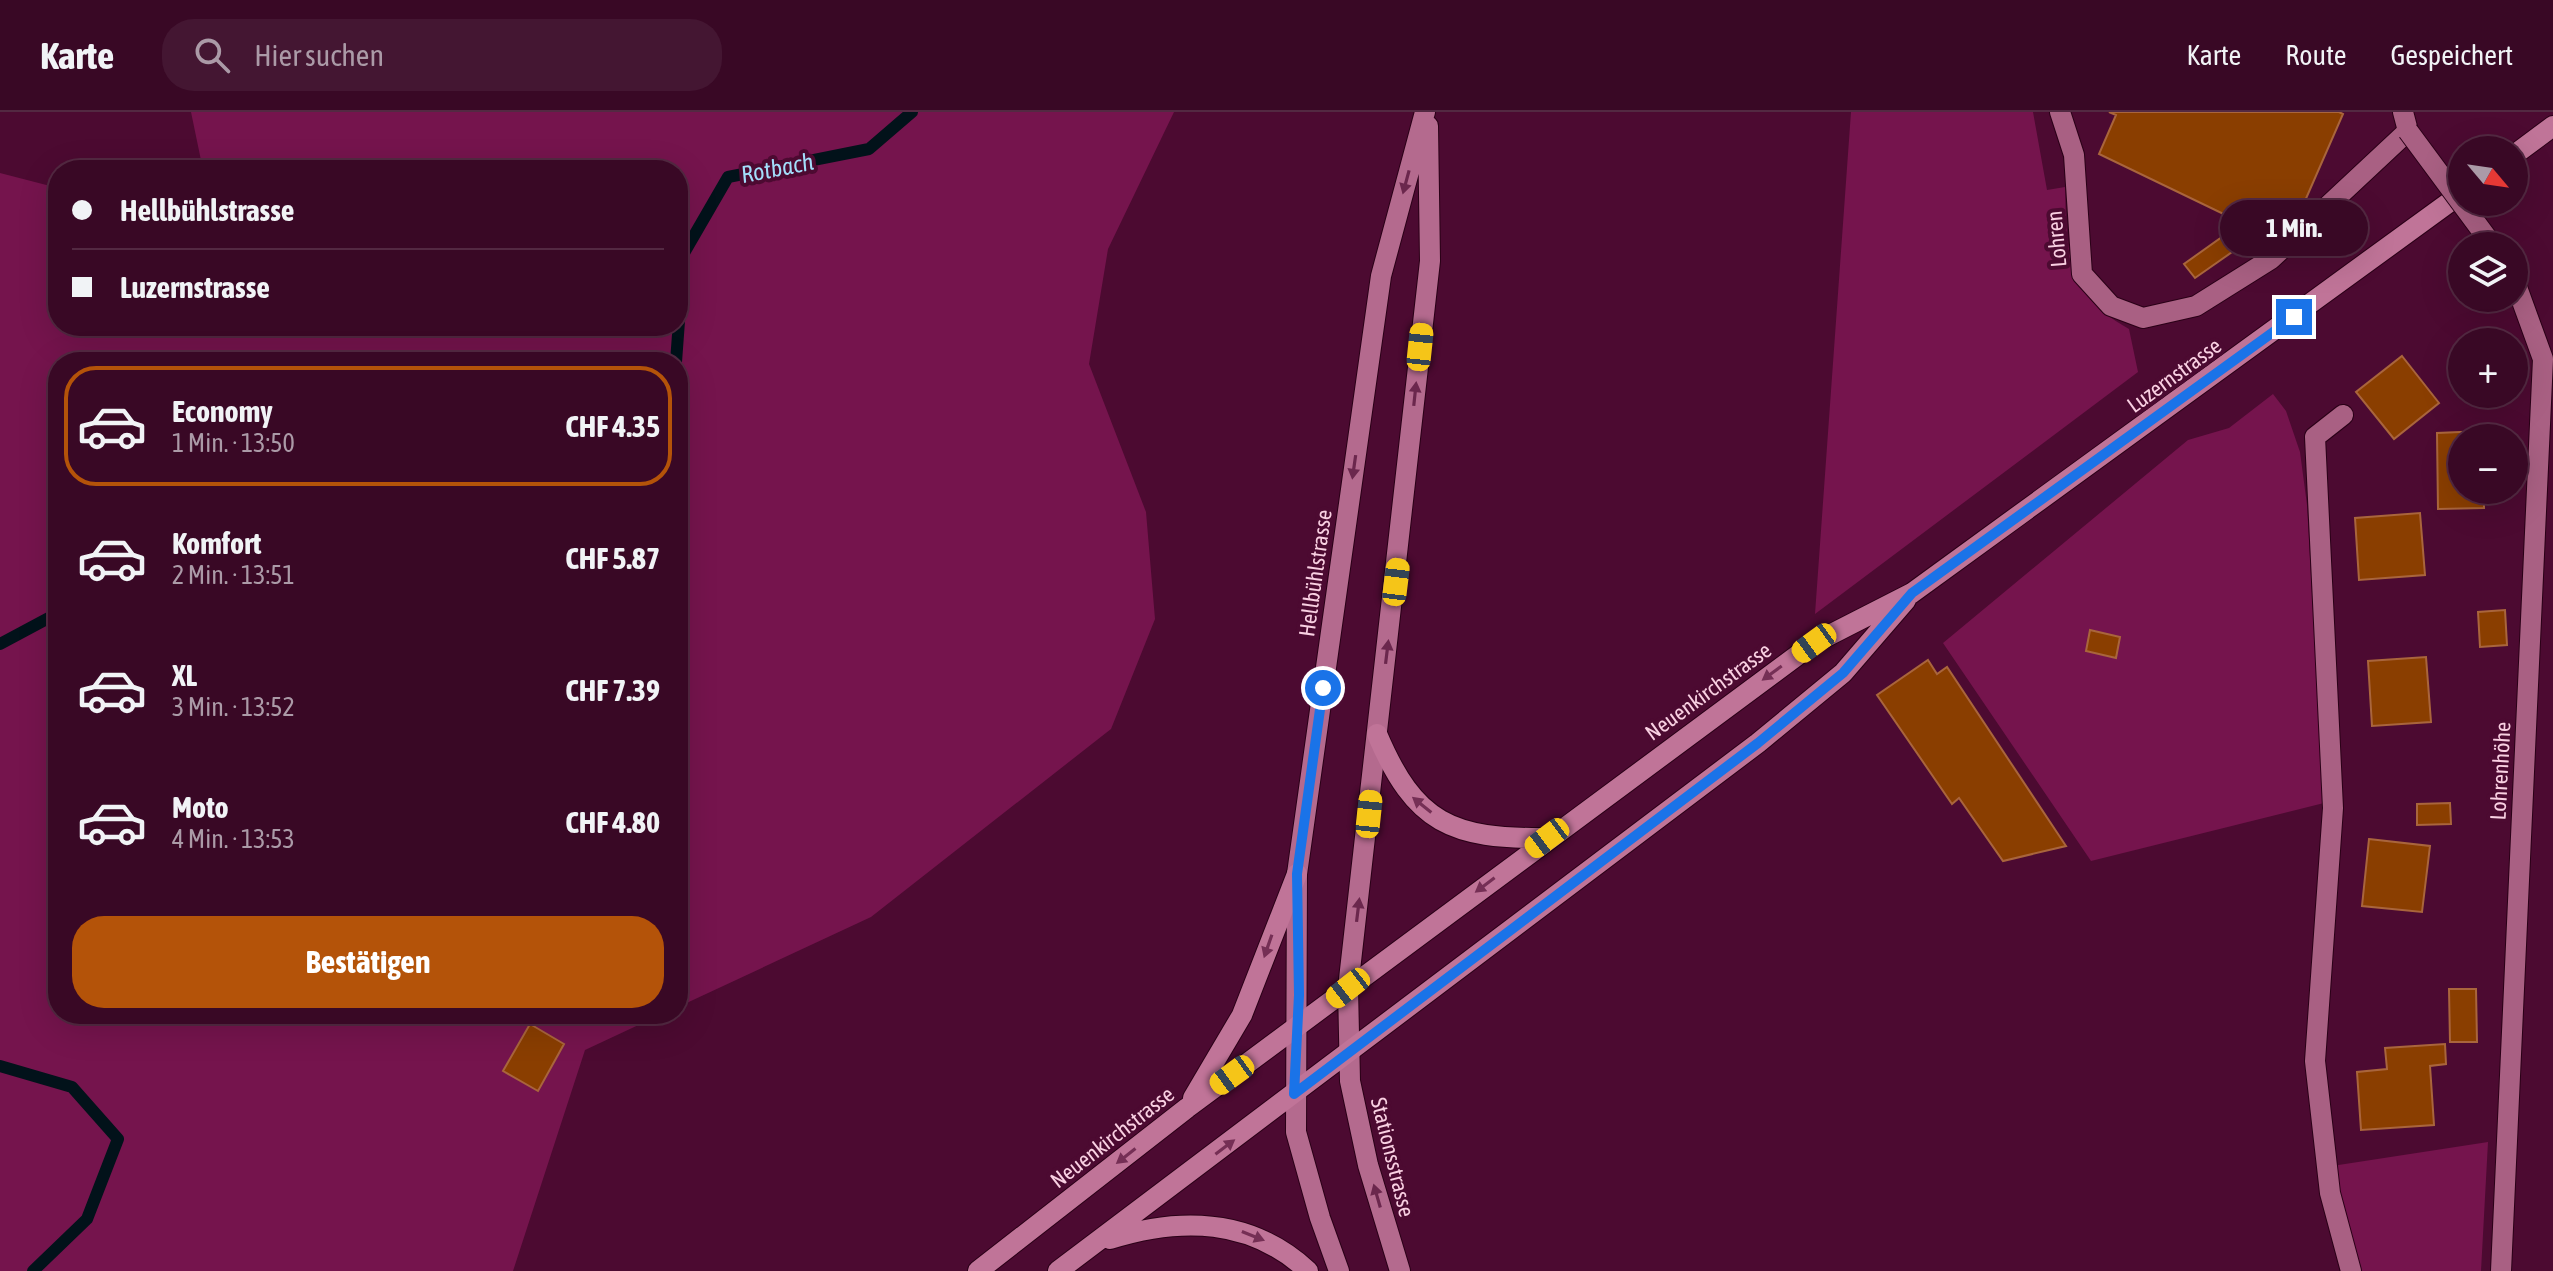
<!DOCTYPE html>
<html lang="de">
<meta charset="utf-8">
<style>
body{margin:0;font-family:"Asap Condensed",sans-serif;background:#441632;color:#f1f3f6;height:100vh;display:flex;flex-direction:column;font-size:30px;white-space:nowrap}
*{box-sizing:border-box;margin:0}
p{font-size:26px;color:#ab9aa7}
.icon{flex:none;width:44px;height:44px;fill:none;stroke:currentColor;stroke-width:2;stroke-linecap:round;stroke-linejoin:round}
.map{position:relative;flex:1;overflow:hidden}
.panel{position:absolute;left:48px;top:240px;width:640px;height:672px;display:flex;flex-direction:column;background:#390825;border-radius:32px;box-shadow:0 8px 32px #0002,0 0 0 2px #532942}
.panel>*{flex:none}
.top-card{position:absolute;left:48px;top:48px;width:640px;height:176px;border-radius:32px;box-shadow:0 8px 32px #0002,0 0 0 2px #532942;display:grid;align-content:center;height:176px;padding:0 24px;background:#390825}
.needle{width:52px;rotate:119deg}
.controls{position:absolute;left:2448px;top:24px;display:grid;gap:16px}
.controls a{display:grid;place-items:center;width:80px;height:80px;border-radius:50%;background:#390825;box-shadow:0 8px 32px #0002,0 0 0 2px #532942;font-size:40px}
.end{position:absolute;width:36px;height:36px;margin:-18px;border:10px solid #1a73e8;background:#fff;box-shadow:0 0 0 4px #fff}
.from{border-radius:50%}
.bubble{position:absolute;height:56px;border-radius:28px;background:#390825;box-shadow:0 8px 32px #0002,0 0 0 2px #532942;font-size:26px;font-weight:700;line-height:56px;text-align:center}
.car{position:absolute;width:24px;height:48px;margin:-24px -12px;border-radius:10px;box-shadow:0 0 6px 2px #0007;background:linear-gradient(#f5c518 24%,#345 0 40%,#f5c518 0 76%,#345 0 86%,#f5c518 0)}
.top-card b{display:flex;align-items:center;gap:28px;height:76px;font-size:30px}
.top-card b+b{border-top:2px solid #532942}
.top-card i{width:20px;height:20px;background:#f1f3f6}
ul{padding:14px 0 0;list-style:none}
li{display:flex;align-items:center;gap:24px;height:120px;margin:0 16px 12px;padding:0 8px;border:4px solid transparent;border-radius:32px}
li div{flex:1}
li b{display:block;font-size:30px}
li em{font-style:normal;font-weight:700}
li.active{border-color:#b45309}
li>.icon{width:72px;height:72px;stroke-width:1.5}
.cta{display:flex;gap:16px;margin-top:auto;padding:16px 24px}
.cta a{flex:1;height:92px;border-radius:32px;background:#b45309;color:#fff;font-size:32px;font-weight:700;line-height:92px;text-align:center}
header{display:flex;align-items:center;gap:48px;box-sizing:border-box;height:112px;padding:0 40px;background:#390825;border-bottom:2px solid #532942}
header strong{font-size:38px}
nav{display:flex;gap:44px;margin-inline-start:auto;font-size:28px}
.search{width:560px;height:72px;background:#441632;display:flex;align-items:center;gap:20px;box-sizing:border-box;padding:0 28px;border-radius:32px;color:#ab9aa7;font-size:30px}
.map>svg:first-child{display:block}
.green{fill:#75144d}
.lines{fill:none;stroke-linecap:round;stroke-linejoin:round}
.stream{stroke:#02121a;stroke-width:12}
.building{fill:#8a3e00;stroke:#a9653c;stroke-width:2}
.lane-casing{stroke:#2a0017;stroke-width:22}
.street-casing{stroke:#2a0017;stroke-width:22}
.secondary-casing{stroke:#2a0017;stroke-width:22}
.primary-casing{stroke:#2a0017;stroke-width:22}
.lane{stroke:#a96083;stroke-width:20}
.street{stroke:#a96083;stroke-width:20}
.secondary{stroke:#b46a8e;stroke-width:20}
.primary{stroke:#c07498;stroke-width:20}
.street-bridge-casing{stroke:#2a0017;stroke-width:22;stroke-linecap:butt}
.street-bridge{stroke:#a96083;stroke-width:20}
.oneway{fill:#6b274d}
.oneway2{fill:#752f55}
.route{stroke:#1a73e8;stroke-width:10}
.labels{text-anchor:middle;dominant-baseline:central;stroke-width:8;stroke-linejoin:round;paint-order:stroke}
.street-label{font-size:22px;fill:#f9d0e2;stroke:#4c0a31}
.water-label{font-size:24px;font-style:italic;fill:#a3defb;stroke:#4c0a31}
</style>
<header>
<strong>Karte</strong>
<div class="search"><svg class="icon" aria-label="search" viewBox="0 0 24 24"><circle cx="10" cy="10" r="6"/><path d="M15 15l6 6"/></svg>Hier suchen</div>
<nav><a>Karte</a><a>Route</a><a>Gespeichert</a></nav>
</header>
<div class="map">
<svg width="2553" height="1159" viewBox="0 0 2553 1159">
<rect width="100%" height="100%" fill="#4c0a31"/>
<path class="green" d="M191,0H1174L1108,137L1089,252L1146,400L1155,507L1111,617L871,805L678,895V250H58V902H662L585,938L513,1159H0V61L58,76V214H678V58H203Z
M1851,0H2033L2047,78L2065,75C2067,142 2065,181 2129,217L2138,260L1815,502Z
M2273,282L2286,299L2300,340L2307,393L2324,691L2091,749L1943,531L2188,328L2229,316Z
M2488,1030L2481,1159H2359L2332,1054Z"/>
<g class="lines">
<path class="stream" d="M676,250L684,141L728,65L869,37L912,0
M0,532L58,501
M0,954L72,975L118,1027L87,1107L33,1159"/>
</g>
<path class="building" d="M2109,0H2339L2343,2L2287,130L2257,147L2235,138L2195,166L2184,152L2226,122L2234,107L2099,42L2116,3Z
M2402,244L2439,291L2394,327L2356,280Z
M2483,319V326H2462V378H2484V396L2438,397L2437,321Z
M2420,401L2425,463L2359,468L2355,406Z
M2505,498L2507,533L2480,535L2478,500Z
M2090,518L2120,525L2116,546L2086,539Z
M2426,545L2431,610L2372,614L2368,549Z
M1928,548L1937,562L1947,555L2066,734L2003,749L1959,686L1952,692L1877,583Z
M2450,691L2451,712L2417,713V692Z
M2369,727L2430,734L2422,800L2362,794Z
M2449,877H2476L2477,930H2450Z
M530,912L564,932L538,979L503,959Z
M2445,932L2446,952L2430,954L2434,1013L2361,1018L2357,960L2387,957L2385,936Z"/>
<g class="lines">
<g class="lane-casing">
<path id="lane" d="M2060,0L2074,43L2082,162L2111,194L2143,206L2196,194L2271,147L2408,19
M2343,303L2315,325L2333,696L2315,949L2330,1081L2351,1159"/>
</g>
<g class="street-casing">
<path id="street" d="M2403,0L2408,19
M2501,1159L2543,247L2514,167"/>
</g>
<g class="secondary-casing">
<path id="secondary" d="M1339,1159L1320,1106L1296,1020L1297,762L1381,164L1425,0
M1400,1159L1368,1053L1350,969L1348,876L1430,149L1428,14"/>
</g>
<g class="primary-casing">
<path id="primary" d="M2514,43L2553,14
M1377,622C1415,712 1452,727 1547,726
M1193,986L1242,903L1297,762
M1110,1127C1181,1105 1251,1106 1308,1159
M978,1159L1187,996L1814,531L1912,481L2462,81
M1058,1159L1758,631L1843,561L1906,488"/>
</g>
<use href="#lane" class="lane"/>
<use href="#street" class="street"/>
<use href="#secondary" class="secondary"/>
<use href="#primary" class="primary"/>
<g class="street-bridge-casing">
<path id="street-bridge" d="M2408,19L2493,134"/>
</g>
<use href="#street-bridge" class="street-bridge"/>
</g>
<defs><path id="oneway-solid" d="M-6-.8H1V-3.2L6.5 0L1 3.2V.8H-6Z" transform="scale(2)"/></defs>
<g class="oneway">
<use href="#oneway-solid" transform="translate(1406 70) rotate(105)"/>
<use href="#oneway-solid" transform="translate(1415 282) rotate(-84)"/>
<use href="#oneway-solid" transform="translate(1354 355) rotate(98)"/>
<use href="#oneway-solid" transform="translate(1387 540) rotate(-83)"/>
<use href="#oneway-solid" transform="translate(1358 798) rotate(-83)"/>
<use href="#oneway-solid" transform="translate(1377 1084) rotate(-106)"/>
</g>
<g class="oneway2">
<use href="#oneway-solid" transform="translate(1772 561) rotate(144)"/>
<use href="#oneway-solid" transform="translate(1422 693) rotate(-141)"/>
<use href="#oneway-solid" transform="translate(1485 773) rotate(143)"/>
<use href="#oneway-solid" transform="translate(1268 834) rotate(109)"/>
<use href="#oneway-solid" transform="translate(1225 1035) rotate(-37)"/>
<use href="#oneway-solid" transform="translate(1126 1044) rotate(142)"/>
<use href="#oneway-solid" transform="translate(1253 1124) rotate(22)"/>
</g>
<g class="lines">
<path class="route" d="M1323,576L1297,762L1299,883L1294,982L1758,631L1843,561L1912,481L2294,205"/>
</g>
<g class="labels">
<g class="street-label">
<text transform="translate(2056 127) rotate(-95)">Lohren</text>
<text transform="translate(2174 263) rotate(-36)">Luzernstrasse</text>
<text transform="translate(1315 461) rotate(-82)">Hellbühlstrasse</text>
<text transform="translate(1708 579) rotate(-36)">Neuenkirchstrasse</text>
<text transform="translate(2500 659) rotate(-87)">Lohrenhöhe</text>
<text transform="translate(1112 1025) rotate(-38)">Neuenkirchstrasse</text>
<text transform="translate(1393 1045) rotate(76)">Stationsstrasse</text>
</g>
<g class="water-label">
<text transform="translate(777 56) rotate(-11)">Rotbach</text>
</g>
</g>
</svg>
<div class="controls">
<a><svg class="needle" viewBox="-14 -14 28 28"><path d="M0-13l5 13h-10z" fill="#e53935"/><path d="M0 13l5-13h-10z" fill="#ab9aa7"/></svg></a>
<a><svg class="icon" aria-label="layers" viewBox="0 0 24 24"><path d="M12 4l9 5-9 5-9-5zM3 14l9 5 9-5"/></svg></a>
<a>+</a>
<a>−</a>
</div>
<i class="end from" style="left:1323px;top:576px"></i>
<i class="end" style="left:2294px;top:205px"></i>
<div class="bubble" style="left:2220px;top:88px;width:148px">1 Min.</div>
<i class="car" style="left:1420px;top:235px;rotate:6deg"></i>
<i class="car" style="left:1396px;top:470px;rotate:7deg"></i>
<i class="car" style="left:1814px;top:531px;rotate:234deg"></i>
<i class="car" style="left:1369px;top:702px;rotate:6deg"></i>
<i class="car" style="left:1547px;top:726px;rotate:233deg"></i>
<i class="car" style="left:1348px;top:876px;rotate:232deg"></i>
<i class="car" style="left:1232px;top:963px;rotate:234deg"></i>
<div class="top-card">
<b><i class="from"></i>Hellbühlstrasse</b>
<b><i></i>Luzernstrasse</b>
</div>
<section class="panel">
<ul>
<li class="active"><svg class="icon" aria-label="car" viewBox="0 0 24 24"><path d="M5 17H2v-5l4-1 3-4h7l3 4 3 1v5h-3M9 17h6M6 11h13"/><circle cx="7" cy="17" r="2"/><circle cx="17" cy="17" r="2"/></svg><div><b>Economy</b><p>1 Min. · 13:50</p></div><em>CHF 4.35</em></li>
<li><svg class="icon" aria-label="car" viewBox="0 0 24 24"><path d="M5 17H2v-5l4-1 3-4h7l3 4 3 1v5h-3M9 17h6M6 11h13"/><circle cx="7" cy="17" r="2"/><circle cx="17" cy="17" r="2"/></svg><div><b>Komfort</b><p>2 Min. · 13:51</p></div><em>CHF 5.87</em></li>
<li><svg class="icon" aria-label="car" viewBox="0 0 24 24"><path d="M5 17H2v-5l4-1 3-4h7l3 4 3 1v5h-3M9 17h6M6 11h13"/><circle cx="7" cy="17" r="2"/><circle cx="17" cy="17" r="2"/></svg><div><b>XL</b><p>3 Min. · 13:52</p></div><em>CHF 7.39</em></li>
<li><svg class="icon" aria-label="car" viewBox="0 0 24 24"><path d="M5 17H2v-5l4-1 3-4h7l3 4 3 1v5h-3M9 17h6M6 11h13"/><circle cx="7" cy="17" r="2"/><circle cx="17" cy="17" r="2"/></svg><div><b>Moto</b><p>4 Min. · 13:53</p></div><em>CHF 4.80</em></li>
</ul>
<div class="cta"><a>Bestätigen</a></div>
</section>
</div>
